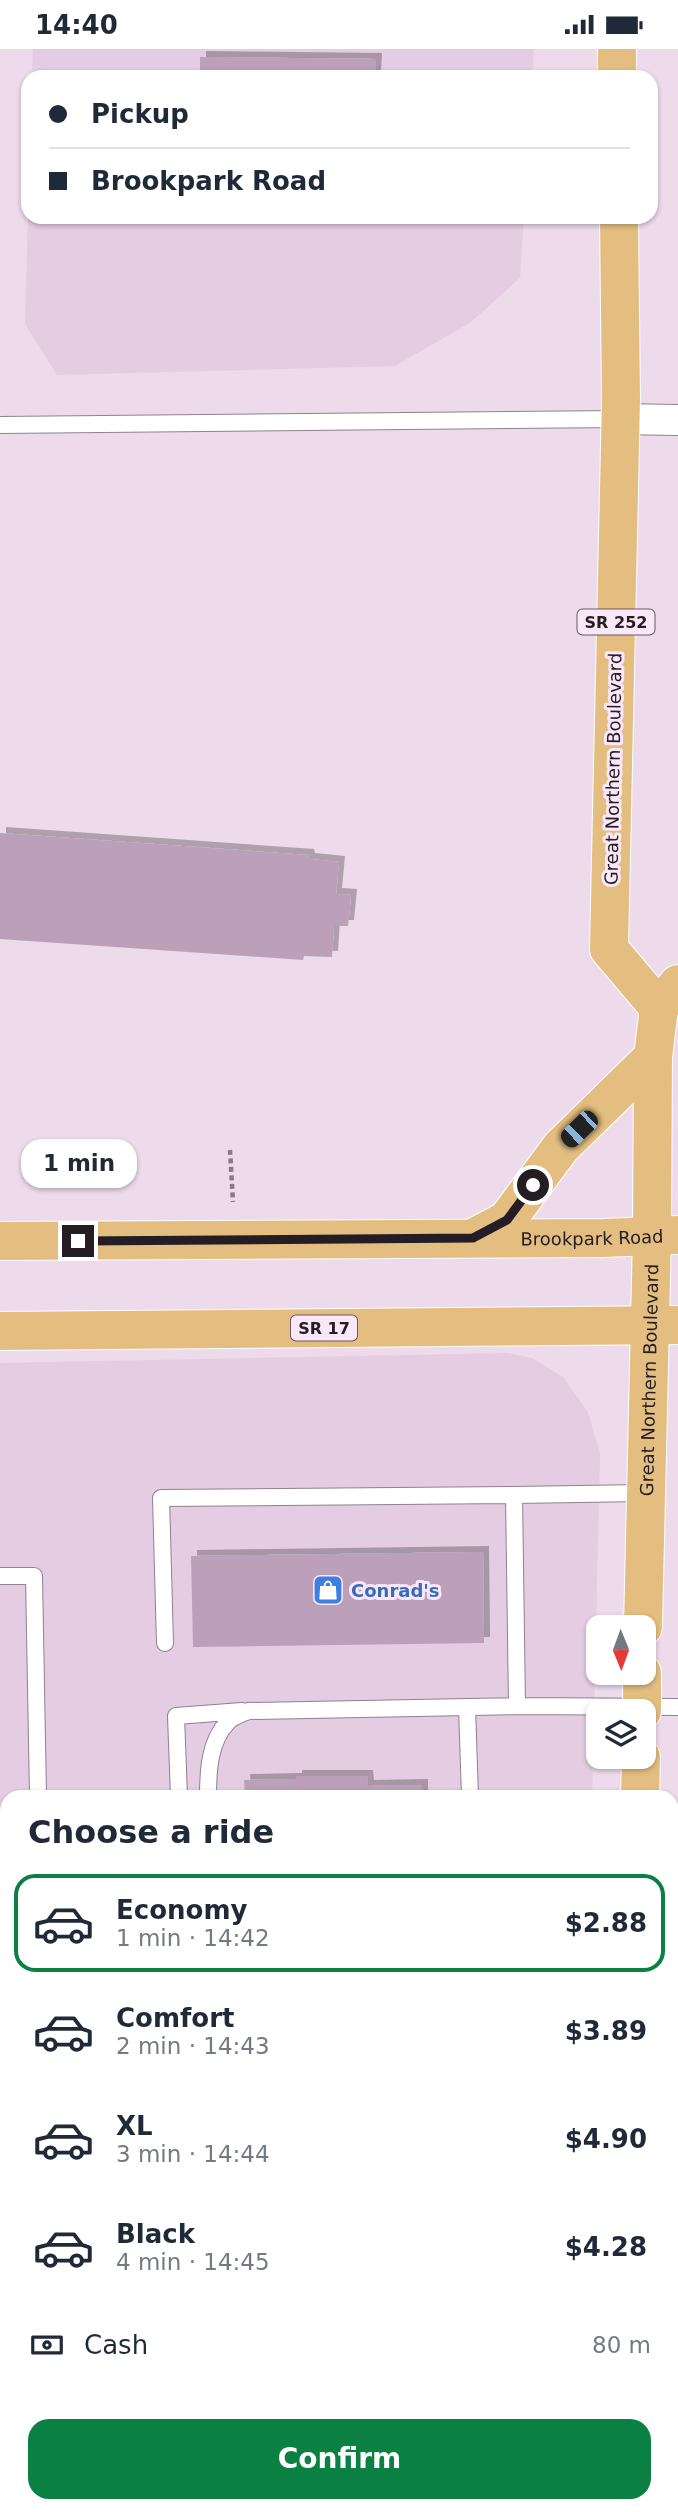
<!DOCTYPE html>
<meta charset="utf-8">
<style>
body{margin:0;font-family:"DejaVu Sans",sans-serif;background:#f2f2f3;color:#1f2937;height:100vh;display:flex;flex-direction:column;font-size:26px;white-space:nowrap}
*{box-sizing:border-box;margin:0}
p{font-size:23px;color:#747a83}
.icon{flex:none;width:38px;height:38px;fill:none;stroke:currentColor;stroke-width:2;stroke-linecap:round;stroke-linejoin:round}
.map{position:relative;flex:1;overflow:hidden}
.sheet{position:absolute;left:0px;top:1741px;width:679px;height:723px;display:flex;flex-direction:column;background:#fff;border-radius:21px 21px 0 0;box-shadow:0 2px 5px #0004}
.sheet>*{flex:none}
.top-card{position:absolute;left:21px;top:21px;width:637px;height:154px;border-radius:21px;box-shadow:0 2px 5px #0004;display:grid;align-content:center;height:154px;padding:0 28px;background:#fff}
.needle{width:46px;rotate:179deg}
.controls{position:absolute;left:586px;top:1566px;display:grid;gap:14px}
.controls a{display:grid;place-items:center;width:70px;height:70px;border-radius:14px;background:#fff;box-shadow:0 2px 5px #0004;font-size:35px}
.end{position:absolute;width:32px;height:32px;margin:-16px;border:9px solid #241d23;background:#fff;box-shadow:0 0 0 4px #fff}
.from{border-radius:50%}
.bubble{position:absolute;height:49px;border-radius:21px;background:#fff;box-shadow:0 2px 5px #0004;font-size:23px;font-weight:600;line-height:49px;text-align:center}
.car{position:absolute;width:21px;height:42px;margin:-21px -10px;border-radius:9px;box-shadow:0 0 5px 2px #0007;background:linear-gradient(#222 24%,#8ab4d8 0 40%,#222 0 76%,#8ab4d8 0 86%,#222 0)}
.top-card b{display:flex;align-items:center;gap:24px;height:66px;font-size:26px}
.top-card b+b{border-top:2px solid #e0e1e3}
.top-card i{width:18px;height:18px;background:#1f2937}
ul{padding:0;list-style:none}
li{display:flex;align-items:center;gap:21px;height:98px;margin:0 14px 10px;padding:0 14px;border:4px solid transparent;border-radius:21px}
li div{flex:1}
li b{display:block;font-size:26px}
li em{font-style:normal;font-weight:600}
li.on{border-color:#0b8043}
li>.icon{width:63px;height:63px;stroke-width:1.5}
h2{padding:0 28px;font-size:32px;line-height:84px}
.pay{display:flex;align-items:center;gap:18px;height:77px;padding:0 28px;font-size:26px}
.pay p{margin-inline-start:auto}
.primary-button{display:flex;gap:14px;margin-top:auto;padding:14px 28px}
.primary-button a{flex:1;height:80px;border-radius:21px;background:#0b8043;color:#fff;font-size:28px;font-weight:600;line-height:80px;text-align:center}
.status{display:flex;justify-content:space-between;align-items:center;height:49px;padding:0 35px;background:#fff;direction:ltr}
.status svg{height:19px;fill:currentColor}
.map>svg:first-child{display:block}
.built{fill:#e4cce2}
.building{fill:#bca0b9;filter:url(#shadow)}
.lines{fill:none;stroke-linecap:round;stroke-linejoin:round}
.service-casing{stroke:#91808f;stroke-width:18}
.minor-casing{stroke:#91808f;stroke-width:32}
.primary-casing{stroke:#fff;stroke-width:40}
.path{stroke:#877a85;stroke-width:4.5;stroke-dasharray:5 3.5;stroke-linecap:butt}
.service{stroke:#fff;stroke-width:16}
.minor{stroke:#fff;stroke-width:30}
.primary{stroke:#e3be80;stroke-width:38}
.route{stroke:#241d23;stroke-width:9}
.labels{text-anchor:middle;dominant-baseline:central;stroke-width:6;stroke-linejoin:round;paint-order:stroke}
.shield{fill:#fae7f8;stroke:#645a63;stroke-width:2}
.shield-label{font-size:16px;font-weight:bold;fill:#241d23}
.street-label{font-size:18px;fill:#241d23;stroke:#fae7f8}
.shop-label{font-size:18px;font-weight:bold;fill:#366cbe;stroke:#fae7f8;text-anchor:start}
</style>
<div class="status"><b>14:40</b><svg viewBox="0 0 49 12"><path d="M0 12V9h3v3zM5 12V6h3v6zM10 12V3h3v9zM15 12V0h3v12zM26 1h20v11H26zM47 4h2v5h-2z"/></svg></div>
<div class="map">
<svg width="678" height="2463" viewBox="0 0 678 2463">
<defs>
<filter id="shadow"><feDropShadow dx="6" dy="-6" stdDeviation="0" flood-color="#0004"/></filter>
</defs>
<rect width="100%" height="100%" fill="#eddaeb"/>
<path class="built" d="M33,0H534L532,28H32Z
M28,168H524L520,229L470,274L395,317L57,326L25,275Z
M508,1304L532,1309L563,1328L588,1363L600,1405L592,1748H7V1957L0,1958V1314Z
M108,2457H563V2463H108Z"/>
<path class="building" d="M200,8L376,10L375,28H200Z
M0,784L308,806L309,810L339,813L336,845L351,846L348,877H334L332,908L304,907L303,911L0,890Z
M483,1503L484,1594L193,1598L191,1507Z
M296,1727H367L368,1737L422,1736V1748H245L244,1731L296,1730Z
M211,2457H408V2463H211Z"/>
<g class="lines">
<g class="service-casing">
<path id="service" d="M0,376L620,370
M644,1444L514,1446L517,1657L678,1658
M0,1527H34L38,1748
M165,1594L161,1449L514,1446
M467,1658L470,1748
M179,1748L176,1667L242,1662
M208,1748C208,1723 209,1692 228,1673C232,1668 242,1665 248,1662L517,1657
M672,1766H678
M0,1860H7
M672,1951L678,1952
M151,2463V2457
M487,2463V2457"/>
</g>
<g class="minor-casing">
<path id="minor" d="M620,370L678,371"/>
</g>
<g class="primary-casing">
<g id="primary">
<path d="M617,0V28"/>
<path d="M619,168L621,350L609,900L659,959"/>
<path d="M473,1189L507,1171L561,1098L653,1008"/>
<path id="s1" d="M0,1192L603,1189L678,1186"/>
<path d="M0,1282L678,1276"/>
<path id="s2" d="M643,1578L652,1187L653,1008L659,959L678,935"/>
<path d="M642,1662V1624"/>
<path d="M640,1748L641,1708"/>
<path d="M631,2463L632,2457"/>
</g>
</g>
<path class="path" d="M230,1101L233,1153"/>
<use href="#service" class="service"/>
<use href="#minor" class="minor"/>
<use href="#primary" class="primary"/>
</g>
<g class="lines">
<path class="route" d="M78,1192L473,1189L507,1171L533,1136"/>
</g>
<defs>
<g id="shop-square" transform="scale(1.575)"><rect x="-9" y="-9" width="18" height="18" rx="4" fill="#3f7fe0" stroke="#fae7f8"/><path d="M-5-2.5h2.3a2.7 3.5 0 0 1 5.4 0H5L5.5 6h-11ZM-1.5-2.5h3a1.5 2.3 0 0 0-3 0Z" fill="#fff"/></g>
</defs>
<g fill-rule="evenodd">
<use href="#shop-square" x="328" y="1541"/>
</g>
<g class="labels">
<g class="shield">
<rect x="577.5" y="560.5" width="77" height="25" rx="5"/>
<rect x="291" y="1266.5" width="66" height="25" rx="5"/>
</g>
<g class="shield-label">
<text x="616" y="573">SR 252</text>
<text x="324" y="1279">SR 17</text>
</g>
<g class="street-label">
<text transform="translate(613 720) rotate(-89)">Great Northern Boulevard</text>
<text stroke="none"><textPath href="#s1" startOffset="592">Brookpark Road</textPath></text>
<text stroke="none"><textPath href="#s2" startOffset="247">Great Northern Boulevard</textPath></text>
</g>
<g class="shop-label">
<text x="351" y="1541">Conrad's</text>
</g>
</g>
</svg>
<div class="controls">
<a><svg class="needle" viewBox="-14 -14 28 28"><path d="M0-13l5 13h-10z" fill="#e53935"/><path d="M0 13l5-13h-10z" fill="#747a83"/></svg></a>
<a><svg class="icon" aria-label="layers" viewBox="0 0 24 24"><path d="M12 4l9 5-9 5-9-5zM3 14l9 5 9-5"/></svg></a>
</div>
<i class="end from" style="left:533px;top:1136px"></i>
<i class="end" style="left:78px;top:1192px"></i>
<div class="bubble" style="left:21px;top:1090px;width:116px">1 min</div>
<i class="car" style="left:579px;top:1080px;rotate:226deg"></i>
<div class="top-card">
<b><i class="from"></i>Pickup</b>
<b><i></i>Brookpark Road</b>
</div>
<section class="sheet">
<h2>Choose a ride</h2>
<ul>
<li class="on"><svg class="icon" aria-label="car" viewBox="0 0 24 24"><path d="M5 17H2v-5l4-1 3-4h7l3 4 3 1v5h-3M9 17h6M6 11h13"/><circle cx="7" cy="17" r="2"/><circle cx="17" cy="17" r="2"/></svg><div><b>Economy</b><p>1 min · 14:42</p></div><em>$2.88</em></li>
<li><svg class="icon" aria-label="car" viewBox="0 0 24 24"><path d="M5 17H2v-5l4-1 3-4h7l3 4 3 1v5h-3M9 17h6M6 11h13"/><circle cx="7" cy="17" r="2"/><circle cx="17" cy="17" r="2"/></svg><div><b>Comfort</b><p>2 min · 14:43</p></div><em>$3.89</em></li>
<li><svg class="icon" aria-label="car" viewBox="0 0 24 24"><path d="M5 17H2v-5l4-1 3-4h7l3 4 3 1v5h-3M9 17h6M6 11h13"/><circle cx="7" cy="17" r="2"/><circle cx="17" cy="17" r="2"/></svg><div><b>XL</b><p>3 min · 14:44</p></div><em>$4.90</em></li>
<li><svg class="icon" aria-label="car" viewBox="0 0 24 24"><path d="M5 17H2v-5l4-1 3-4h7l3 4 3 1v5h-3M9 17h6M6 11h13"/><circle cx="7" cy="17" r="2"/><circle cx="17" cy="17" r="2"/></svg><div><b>Black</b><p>4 min · 14:45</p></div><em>$4.28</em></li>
</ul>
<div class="pay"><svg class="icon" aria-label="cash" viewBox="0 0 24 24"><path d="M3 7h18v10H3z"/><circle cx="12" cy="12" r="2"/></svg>Cash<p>80 m</p></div>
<div class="primary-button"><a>Confirm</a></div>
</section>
</div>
